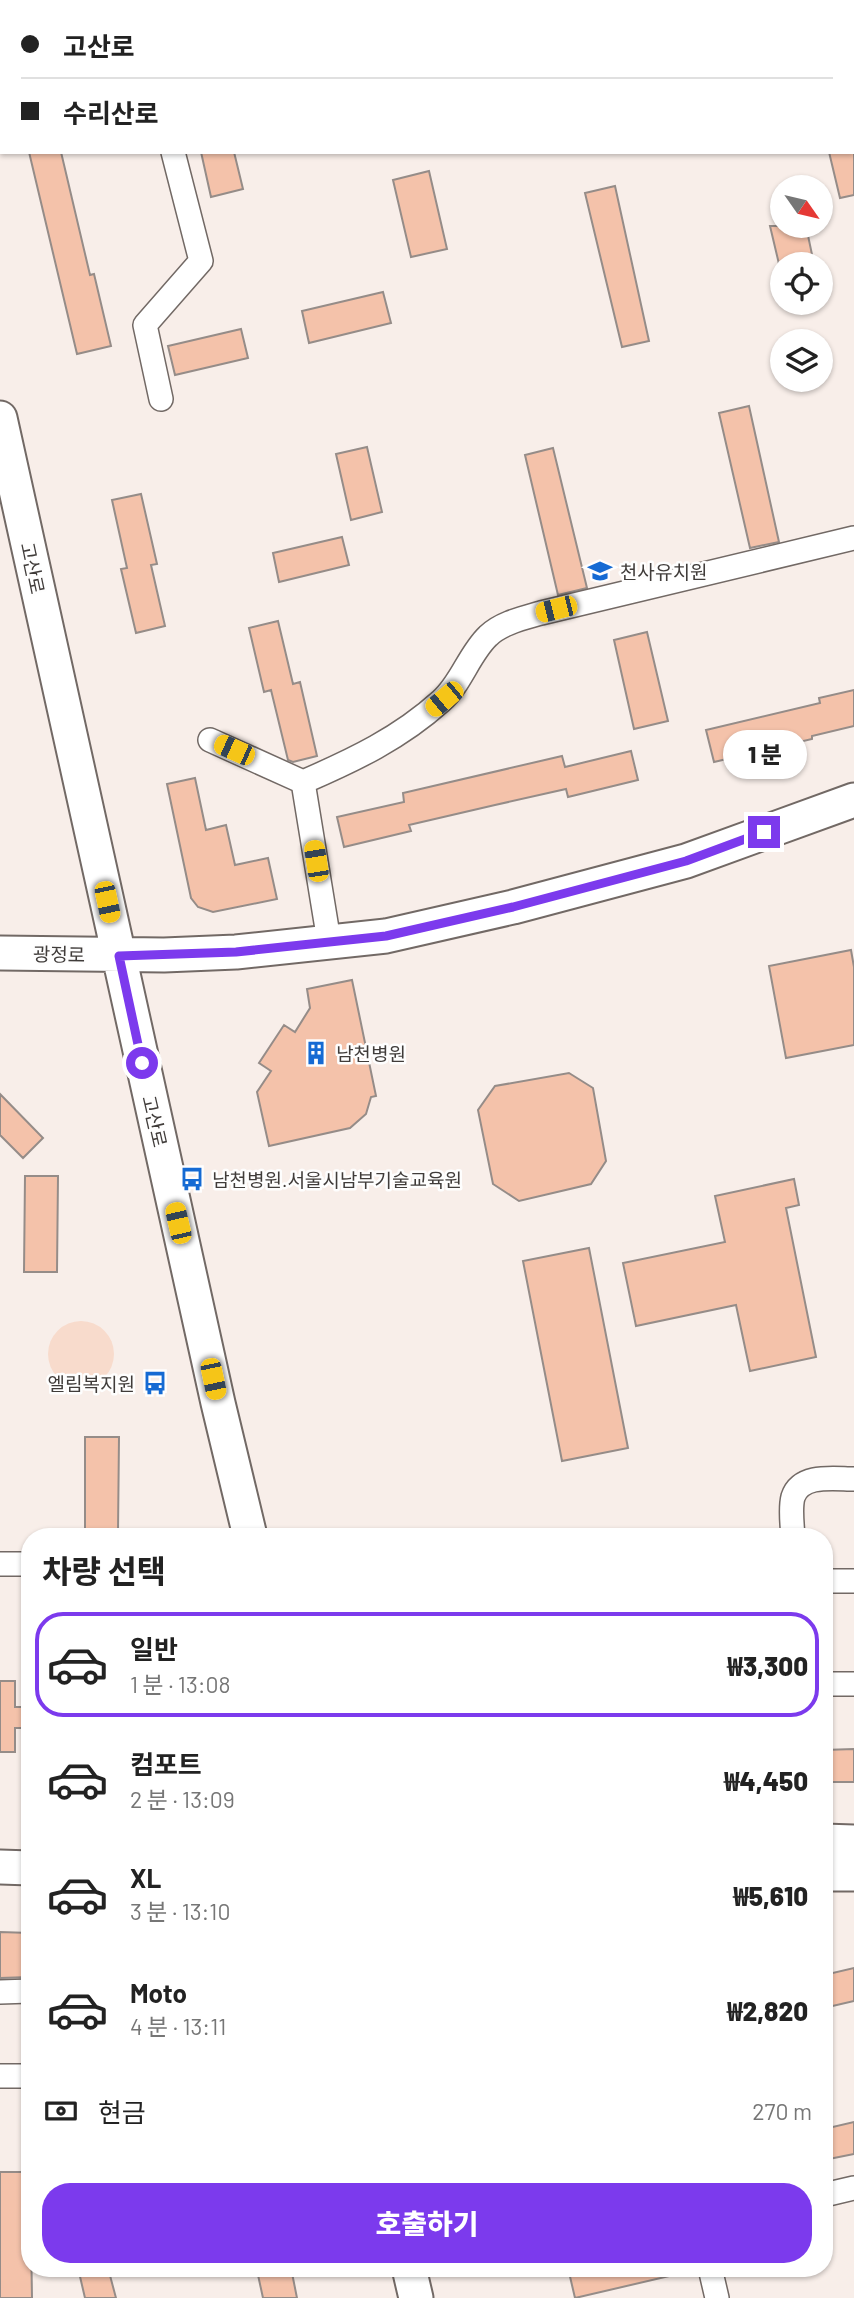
<!DOCTYPE html>
<html lang="ko">
<meta charset="utf-8">
<style>
body{margin:0;font-family:Barlow,"Noto Sans KR",sans-serif;background:#f2f2f2;color:#222;height:100vh;display:flex;flex-direction:column;font-size:26px;white-space:nowrap}
*{box-sizing:border-box;margin:0}
p{font-size:23px;color:#767676}
.icon{flex:none;width:38px;height:38px;fill:none;stroke:currentColor;stroke-width:2;stroke-linecap:round;stroke-linejoin:round}
.map{position:relative;flex:1;overflow:hidden}
.sheet{position:absolute;left:21px;top:1528px;width:812px;height:749px;display:flex;flex-direction:column;background:#fff;border-radius:28px;box-shadow:0 2px 5px #0004}
.sheet>*{flex:none}
.banner{position:absolute;left:0px;top:0px;width:854px;height:154px;box-shadow:0 2px 5px #0004;display:grid;align-content:center;height:154px;padding:0 21px;background:#fff}
.needle{width:46px;rotate:124deg}
.fabs{position:absolute;left:770px;top:175px;display:grid;gap:14px}
.fabs a{display:grid;place-items:center;width:63px;height:63px;border-radius:50%;background:#fff;box-shadow:0 2px 5px #0004;font-size:35px}
.end{position:absolute;width:32px;height:32px;margin:-16px;border:9px solid #7c3aed;background:#fff;box-shadow:0 0 0 4px #fff}
.from{border-radius:50%}
.bubble{position:absolute;height:49px;border-radius:24px;background:#fff;box-shadow:0 2px 5px #0004;font-size:23px;font-weight:800;line-height:49px;text-align:center}
.car{position:absolute;width:21px;height:42px;margin:-21px -10px;border-radius:9px;box-shadow:0 0 5px 2px #0007;background:linear-gradient(#f5c518 24%,#345 0 40%,#f5c518 0 76%,#345 0 86%,#f5c518 0)}
.banner b{display:flex;align-items:center;gap:24px;height:66px;font-size:26px}
.banner b+b{border-top:2px solid #e0e0e0}
.banner i{width:18px;height:18px;background:#222}
ul{padding:0;list-style:none}
li{display:flex;align-items:center;gap:21px;height:105px;margin:0 14px 10px;padding:0 7px;border:4px solid transparent;border-radius:28px}
li div{flex:1}
li b{display:block;font-size:26px}
li em{font-style:normal;font-weight:800}
li.selected{border-color:#7c3aed}
li>.icon{width:63px;height:63px;stroke-width:1.5}
h2{padding:0 21px;font-size:32px;line-height:84px}
.pay{display:flex;align-items:center;gap:18px;height:77px;padding:0 21px;font-size:26px}
.pay p{margin-inline-start:auto}
.cta{display:flex;gap:14px;margin-top:auto;padding:14px 21px}
.cta a{flex:1;height:80px;border-radius:28px;background:#7c3aed;color:#fff;font-size:28px;font-weight:800;line-height:80px;text-align:center}
.map>svg:first-child{display:block}
.green{fill:#f8dbcc}
.building{fill:#f4c2aa;stroke:#958c88;stroke-width:2}
.lines{fill:none;stroke-linecap:round;stroke-linejoin:round}
.street-casing{stroke:#726965;stroke-width:26}
.secondary-casing{stroke:#726965;stroke-width:37}
.street{stroke:#fff;stroke-width:23}
.secondary{stroke:#fff;stroke-width:33}
.route{stroke:#7c3aed;stroke-width:9}
.labels{text-anchor:middle;dominant-baseline:central;stroke-width:5;stroke-linejoin:round;paint-order:stroke}
.street-label{font-size:19px;fill:#403c3a;stroke:#fefefe}
.poi-label{font-size:19px;fill:#403c3a;stroke:#fefefe;text-anchor:start}
</style>
<div class="map">
<svg width="854" height="2298" viewBox="0 0 854 2298">
<rect width="100%" height="100%" fill="#f8eee9"/>
<path class="green" d="M48 1354a33 33 0 1 1 66 0a33 33 0 1 1-66 0Z"/>
<path class="building" d="M29,152H61L90,275L94,274L111,346L77,354Z
M201,152H234L243,189L211,197Z
M829,152H854V195L840,198Z
M429,171L447,249L411,257L393,180Z
M615,186L649,341L622,347L585,193Z
M770,226H806L814,264H779Z
M383,292L391,323L309,343L302,311Z
M241,329L248,358L175,375L168,346Z
M749,406L779,542L750,548L719,413Z
M367,447L382,512L351,520L336,454Z
M553,448L587,588L558,595L525,455Z
M141,494L157,564L151,565L165,626L136,633L121,569L127,568L112,500Z
M342,537L349,565L279,582L273,553Z
M278,621L293,684L300,682L317,756L293,762L288,760L271,690L264,692L249,628Z
M647,632L668,721L634,729L614,640Z
M854,690V726L812,736V739L714,762L706,730L820,703L819,698Z
M631,751L638,780L568,797L566,789L495,805L409,825L411,831L344,847L337,817L404,802L403,793L562,756L565,767Z
M195,778L206,830L226,825L235,865L268,858L277,899L213,912L198,907L191,898L167,784Z
M851,950L854,967V1045L786,1058L769,966Z
M352,980L376,1096L371,1097L366,1114L350,1128L269,1146L257,1092L271,1071L259,1063L284,1025L295,1032L310,1008L307,989Z
M569,1073L593,1088L606,1161L591,1184L519,1201L493,1184L478,1110L495,1086Z
M0,1094L43,1138L23,1158L0,1135Z
M25,1176H58L57,1272H24Z
M794,1179L799,1205L786,1208L816,1357L750,1371L736,1305L636,1326L623,1263L725,1242L715,1196Z
M589,1248L628,1448L562,1461L523,1261Z
M85,1437H119L118,1532H85Z
M0,1681H15V1707H24V1728H15V1752H0Z
M854,1749V1782H824V1750Z
M0,1932L30,1933V1977L0,1978Z
M854,1968V2001L824,2008V1975Z
M854,2122V2154L824,2160V2129Z
M0,2172H30L32,2298H0Z
M78,2268H108L116,2298H85Z
M264,2268H291L297,2298H263L258,2275L265,2273Z
M568,2268H678V2274L575,2298Z"/>
<g class="lines">
<g class="street-casing">
<path id="street" d="M136,0L137,2
M632,0L633,2
M161,399L145,325L201,261L173,152
M210,740L303,782
M329,941L303,782C354,760 400,738 441,701C461,684 469,654 488,636C501,623 524,618 541,613L854,538
M793,1536C792,1524 790,1508 793,1497C801,1473 835,1479 854,1479
M0,1564H30
M824,1581H854
M824,1684H854
M0,1992L30,1991
M0,2076H30
M824,2195L854,2188
M710,2268L717,2298"/>
</g>
<g class="secondary-casing">
<path id="secondary" d="M0,418L218,1403L250,1536
M0,953L164,955L236,952L386,936L513,907L686,861L854,800
M824,1841L854,1842
M0,1867L30,1868
M824,1874H854
M409,2268L416,2298"/>
</g>
<use href="#street" class="street"/>
<use href="#secondary" class="secondary"/>
</g>
<g class="lines">
<path class="route" d="M142,1063L119,956L236,952L386,936L513,907L686,861L764,832"/>
</g>
<defs>
<g id="school-bare" transform="scale(1.89)"><path d="M0-5L7-2L0 1L-7-2ZM-4 1L0 2.5L4 1V4Q0 6-4 4Z" fill="#156ad3" stroke="#fefefe" stroke-width="2.5" paint-order="stroke"/></g>
<g id="building-bare" transform="scale(1.89)"><path d="M-4-6H4V6H1V3H-1V6H-4ZM-2.5-4.3h1.7v1.8h-1.7ZM.8-4.3h1.7v1.8H.8ZM-2.5-1h1.7V.8h-1.7ZM.8-1h1.7V.8H.8Z" fill="#156ad3" stroke="#fefefe" stroke-width="2.5" paint-order="stroke"/></g>
<g id="bus-bare" transform="scale(1.89)"><path d="M-5-6H5V4H4V6H2V4H-2V6H-4V4H-5ZM-3.5-4V0h7V-4ZM-3.5 1.2v1.5H-2V1.2ZM2 1.2v1.5H3.5V1.2Z" fill="#156ad3" stroke="#fefefe" stroke-width="2.5" paint-order="stroke"/></g>
</defs>
<g fill-rule="evenodd">
<use href="#school-bare" x="600" y="571"/>
<use href="#building-bare" x="316" y="1053"/>
<use href="#bus-bare" x="192" y="1179"/>
<use href="#bus-bare" x="155" y="1383"/>
</g>
<g class="labels">
<g class="street-label">
<text transform="translate(33 568) rotate(78)">고산로</text>
<text transform="translate(59 954) rotate(1)">광정로</text>
<text transform="translate(155 1121) rotate(77)">고산로</text>
</g>
<g class="poi-label">
<text x="620" y="571">천사유치원</text>
<text x="336" y="1053">남천병원</text>
<text x="212" y="1179">남천병원.서울시남부기술교육원</text>
<text x="135" y="1383" text-anchor="end">엘림복지원</text>
</g>
</g>
</svg>
<div class="fabs">
<a><svg class="needle" viewBox="-14 -14 28 28"><path d="M0-13l5 13h-10z" fill="#e53935"/><path d="M0 13l5-13h-10z" fill="#767676"/></svg></a>
<a><svg class="icon" aria-label="locate" viewBox="0 0 24 24"><circle cx="12" cy="12" r="6"/><path d="M12 2v4M12 18v4M2 12h4M18 12h4"/></svg></a>
<a><svg class="icon" aria-label="layers" viewBox="0 0 24 24"><path d="M12 4l9 5-9 5-9-5zM3 14l9 5 9-5"/></svg></a>
</div>
<i class="end from" style="left:142px;top:1063px"></i>
<i class="end" style="left:764px;top:832px"></i>
<div class="bubble" style="left:723px;top:730px;width:84px">1 분</div>
<i class="car" style="left:556px;top:609px;rotate:256deg"></i>
<i class="car" style="left:444px;top:699px;rotate:230deg"></i>
<i class="car" style="left:234px;top:750px;rotate:294deg"></i>
<i class="car" style="left:316px;top:861px;rotate:351deg"></i>
<i class="car" style="left:107px;top:902px;rotate:168deg"></i>
<i class="car" style="left:178px;top:1223px;rotate:347deg"></i>
<i class="car" style="left:213px;top:1379px;rotate:168deg"></i>
<div class="banner">
<b><i class="from"></i>고산로</b>
<b><i></i>수리산로</b>
</div>
<section class="sheet">
<h2>차량 선택</h2>
<ul>
<li class="selected"><svg class="icon" aria-label="car" viewBox="0 0 24 24"><path d="M5 17H2v-5l4-1 3-4h7l3 4 3 1v5h-3M9 17h6M6 11h13"/><circle cx="7" cy="17" r="2"/><circle cx="17" cy="17" r="2"/></svg><div><b>일반</b><p>1 분 · 13:08</p></div><em>₩3,300</em></li>
<li><svg class="icon" aria-label="car" viewBox="0 0 24 24"><path d="M5 17H2v-5l4-1 3-4h7l3 4 3 1v5h-3M9 17h6M6 11h13"/><circle cx="7" cy="17" r="2"/><circle cx="17" cy="17" r="2"/></svg><div><b>컴포트</b><p>2 분 · 13:09</p></div><em>₩4,450</em></li>
<li><svg class="icon" aria-label="car" viewBox="0 0 24 24"><path d="M5 17H2v-5l4-1 3-4h7l3 4 3 1v5h-3M9 17h6M6 11h13"/><circle cx="7" cy="17" r="2"/><circle cx="17" cy="17" r="2"/></svg><div><b>XL</b><p>3 분 · 13:10</p></div><em>₩5,610</em></li>
<li><svg class="icon" aria-label="car" viewBox="0 0 24 24"><path d="M5 17H2v-5l4-1 3-4h7l3 4 3 1v5h-3M9 17h6M6 11h13"/><circle cx="7" cy="17" r="2"/><circle cx="17" cy="17" r="2"/></svg><div><b>Moto</b><p>4 분 · 13:11</p></div><em>₩2,820</em></li>
</ul>
<div class="pay"><svg class="icon" aria-label="cash" viewBox="0 0 24 24"><path d="M3 7h18v10H3z"/><circle cx="12" cy="12" r="2"/></svg>현금<p>270 m</p></div>
<div class="cta"><a>호출하기</a></div>
</section>
</div>
